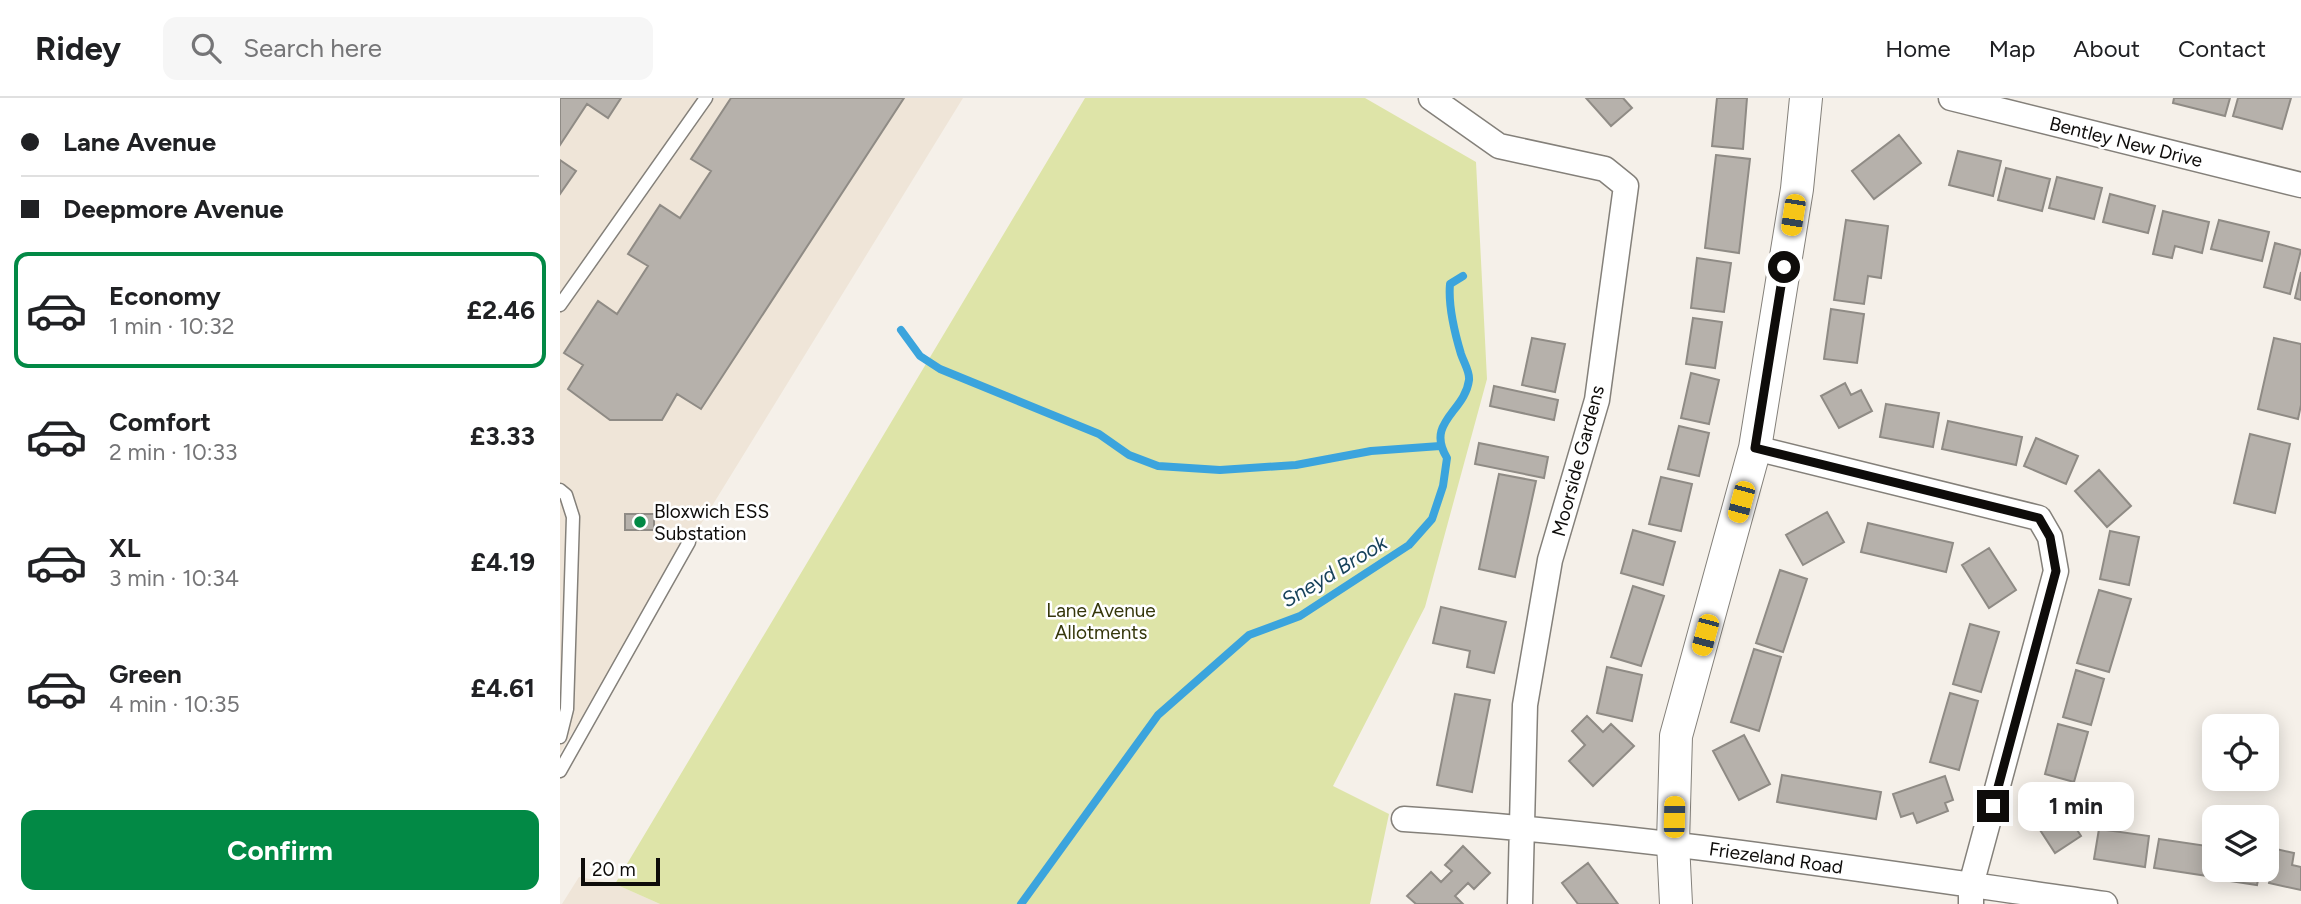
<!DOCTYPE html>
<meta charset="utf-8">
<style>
body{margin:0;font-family:Figtree,sans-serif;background:#f6f6f6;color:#202124;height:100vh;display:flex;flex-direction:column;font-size:26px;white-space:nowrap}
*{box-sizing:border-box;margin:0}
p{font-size:23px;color:#757577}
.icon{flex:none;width:38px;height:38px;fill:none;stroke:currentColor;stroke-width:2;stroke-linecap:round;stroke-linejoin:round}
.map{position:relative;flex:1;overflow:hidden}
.side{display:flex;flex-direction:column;background:#fff;width:560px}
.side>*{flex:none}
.top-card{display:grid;align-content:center;height:154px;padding:0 21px;background:#fff}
.tools{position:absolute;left:1642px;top:616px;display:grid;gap:14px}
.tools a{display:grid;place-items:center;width:77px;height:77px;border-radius:14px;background:#fff;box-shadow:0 4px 18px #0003;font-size:35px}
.scale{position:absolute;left:21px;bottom:18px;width:79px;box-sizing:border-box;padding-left:7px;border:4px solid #0e0c0a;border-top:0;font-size:19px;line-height:24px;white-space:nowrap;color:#0e0c0a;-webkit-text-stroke:5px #fff;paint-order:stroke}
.end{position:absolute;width:32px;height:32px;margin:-16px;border:9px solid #0e0c0a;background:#fff;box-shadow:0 0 0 4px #fff}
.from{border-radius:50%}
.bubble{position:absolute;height:49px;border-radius:14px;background:#fff;box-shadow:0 4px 18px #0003;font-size:23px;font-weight:700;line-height:49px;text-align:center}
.car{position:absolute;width:21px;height:42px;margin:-21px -10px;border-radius:9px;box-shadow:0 0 5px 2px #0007;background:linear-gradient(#f5c518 24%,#345 0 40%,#f5c518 0 76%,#345 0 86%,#f5c518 0)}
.top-card b{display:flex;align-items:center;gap:24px;height:66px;font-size:26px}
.top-card b+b{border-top:2px solid #e0e0e0}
.top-card i{width:18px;height:18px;background:#202124}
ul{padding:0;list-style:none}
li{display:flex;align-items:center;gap:21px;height:116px;margin:0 14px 10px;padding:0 7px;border:4px solid transparent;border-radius:14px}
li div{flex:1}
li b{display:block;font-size:26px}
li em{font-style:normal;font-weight:700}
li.on{border-color:#028945}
li>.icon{width:63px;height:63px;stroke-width:1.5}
.primary-button{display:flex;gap:14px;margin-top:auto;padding:14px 21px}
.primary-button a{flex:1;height:80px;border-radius:14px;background:#028945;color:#fff;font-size:28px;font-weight:700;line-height:80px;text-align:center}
header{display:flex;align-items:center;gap:42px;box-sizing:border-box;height:98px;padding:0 35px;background:#fff;border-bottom:2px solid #e0e0e0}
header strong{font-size:33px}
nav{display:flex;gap:38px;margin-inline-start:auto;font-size:24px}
.search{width:490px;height:63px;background:#f6f6f6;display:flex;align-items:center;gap:18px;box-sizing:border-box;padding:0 24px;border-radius:14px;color:#757577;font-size:26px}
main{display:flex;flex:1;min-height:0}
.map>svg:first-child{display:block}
.built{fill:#efe5d8}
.green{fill:#dee4a8}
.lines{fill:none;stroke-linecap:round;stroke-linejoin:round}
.stream{stroke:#3ba4dd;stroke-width:8}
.building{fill:#b6b1ab;stroke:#8f8b85;stroke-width:2}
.service-casing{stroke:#84807a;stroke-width:15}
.minor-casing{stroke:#84807a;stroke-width:27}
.tertiary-casing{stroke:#84807a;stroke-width:34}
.service{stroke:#fff;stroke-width:12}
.minor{stroke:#fff;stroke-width:24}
.tertiary{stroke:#fff;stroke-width:32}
.route{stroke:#0e0c0a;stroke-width:9}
.poi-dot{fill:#028945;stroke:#fff;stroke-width:2.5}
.labels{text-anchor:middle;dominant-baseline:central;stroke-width:5;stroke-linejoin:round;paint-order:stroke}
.street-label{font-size:19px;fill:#0e0c0a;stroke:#fff}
.poi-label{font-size:19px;fill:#0e0c0a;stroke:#fff;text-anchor:start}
.park-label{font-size:19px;fill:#34360a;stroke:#fff}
.water-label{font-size:21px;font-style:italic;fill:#18435b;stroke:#fff}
</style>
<header>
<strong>Ridey</strong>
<div class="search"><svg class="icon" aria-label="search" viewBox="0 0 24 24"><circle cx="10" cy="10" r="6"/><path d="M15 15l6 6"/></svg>Search here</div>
<nav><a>Home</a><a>Map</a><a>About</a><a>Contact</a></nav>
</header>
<main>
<section class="side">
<div class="top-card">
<b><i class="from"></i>Lane Avenue</b>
<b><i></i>Deepmore Avenue</b>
</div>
<ul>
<li class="on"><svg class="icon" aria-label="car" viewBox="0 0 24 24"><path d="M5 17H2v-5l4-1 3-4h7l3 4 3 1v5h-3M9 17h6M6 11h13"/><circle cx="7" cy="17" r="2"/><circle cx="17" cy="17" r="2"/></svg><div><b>Economy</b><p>1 min · 10:32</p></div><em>£2.46</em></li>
<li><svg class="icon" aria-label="car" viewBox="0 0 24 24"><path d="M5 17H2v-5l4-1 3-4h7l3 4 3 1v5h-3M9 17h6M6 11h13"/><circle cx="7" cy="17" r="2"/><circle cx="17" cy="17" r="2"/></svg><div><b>Comfort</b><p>2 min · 10:33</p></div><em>£3.33</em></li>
<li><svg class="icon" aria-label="car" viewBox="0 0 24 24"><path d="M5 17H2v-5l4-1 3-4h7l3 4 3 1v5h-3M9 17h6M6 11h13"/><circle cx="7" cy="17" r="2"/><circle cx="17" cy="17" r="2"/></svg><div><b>XL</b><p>3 min · 10:34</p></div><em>£4.19</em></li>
<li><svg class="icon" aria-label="car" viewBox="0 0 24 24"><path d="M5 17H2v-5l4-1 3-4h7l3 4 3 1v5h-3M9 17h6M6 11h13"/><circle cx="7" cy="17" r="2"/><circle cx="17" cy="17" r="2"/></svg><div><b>Green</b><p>4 min · 10:35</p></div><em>£4.61</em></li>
</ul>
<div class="primary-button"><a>Confirm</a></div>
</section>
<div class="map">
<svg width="1741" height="806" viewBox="0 0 1741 806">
<rect width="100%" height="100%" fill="#f5f0e9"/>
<path class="built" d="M0,0H403L0,655Z
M19,779L55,786L100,806H2Z"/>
<path class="green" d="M525,0H805L916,64L927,281L865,509L773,688L829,716L810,806H100L55,786Z"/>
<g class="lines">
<path class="stream" d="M341,232L360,258L380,271L539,336L569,357L598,368L660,372L736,367L811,353L880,348
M461,806L598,617L689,537L740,518L849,447L872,421L883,388L887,360C865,324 905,314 909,282C910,274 904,265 901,256C895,236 888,208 890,186L903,178"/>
</g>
<path class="building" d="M0,0H61L48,20L27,6L0,47Z
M171,0H344L141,311L117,296L102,322H50L8,291L23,267L4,255L38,203L57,216L88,168L68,156L100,107L120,120L151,73L131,61Z
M1026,0H1063L1072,10L1051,28Z
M1157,0H1187L1183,51L1152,48Z
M1614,0H1670L1665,18L1613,5Z
M1678,0H1731L1722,31L1673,18Z
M1339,37L1361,65L1314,101L1292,73Z
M1398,53L1441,63L1433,98L1389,87Z
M1156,57L1190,61L1179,155L1145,150Z
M0,62L16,73L0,96Z
M1446,70L1490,81L1482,113L1438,102Z
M1497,79L1542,90L1534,121L1489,110Z
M1550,96L1595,108L1588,135L1543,124Z
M1603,113L1649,124L1642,155L1615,148L1612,160L1593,156Z
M1286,122L1328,128L1321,180L1308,178L1304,206L1274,202Z
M1659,122L1709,134L1702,163L1651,151Z
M1715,145L1741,152L1730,196L1704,189Z
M1137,160L1171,165L1164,214L1131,210Z
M1741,174V202L1735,200Z
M1271,211L1304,216L1297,265L1264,261Z
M1133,220L1162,224L1155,270L1126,266Z
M972,240L1005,246L995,294L962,287Z
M1714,240L1741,246V307L1738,321L1698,311Z
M1131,275L1159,282L1149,326L1121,320Z
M1285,285L1291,297L1301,292L1312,313L1279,330L1261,298Z
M934,288L998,302L994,322L930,308Z
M1326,306L1379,315L1373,349L1320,339Z
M1388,323L1462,339L1456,367L1382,351Z
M1119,328L1149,335L1139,378L1108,371Z
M1690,336L1730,346L1715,415L1674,405Z
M1476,340L1518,358L1506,386L1464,368Z
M919,345L988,359L984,380L915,366Z
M1539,372L1571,408L1547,429L1515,393Z
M939,376L976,383L955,479L919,471Z
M1101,379L1132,386L1121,433L1089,426Z
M1267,414L1284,444L1243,467L1226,437Z
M65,416H94V432H65Z
M1308,425L1393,445L1386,474L1301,454Z
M1073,432L1115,444L1103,487L1061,475Z
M1550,433L1579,439L1569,487L1540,481Z
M1429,450L1456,492L1429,510L1402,467Z
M1220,472L1247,481L1223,554L1196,545Z
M1073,488L1104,498L1081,568L1051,559Z
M1539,492L1571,501L1549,574L1517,565Z
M881,509L946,524L934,575L907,569L910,553L873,545Z
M1410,526L1439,534L1421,594L1393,586Z
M1194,551L1221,559L1199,633L1171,624Z
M1047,569L1082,577L1072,623L1037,615Z
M1516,572L1544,581L1531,627L1503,619Z
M1390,595L1418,603L1399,672L1370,664Z
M895,596L930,602L912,694L877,687Z
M1027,618L1043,634L1051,626L1074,648L1033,688L1009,663L1025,647L1012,633Z
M1498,626L1528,634L1514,684L1485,676Z
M1184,637L1210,686L1179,702L1153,653Z
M1222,677L1321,694L1316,721L1217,704Z
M1385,678L1393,702L1385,705L1388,713L1357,725L1353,715L1341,719L1333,696Z
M1495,698L1521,738L1495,755L1469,715Z
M1539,731L1589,738L1585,769L1534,761Z
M1599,741L1654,749V779L1594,770Z
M903,748L930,775L914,791L908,785L895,798L903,806H856L847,798L871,774L881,784L892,773L885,767Z
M1716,751L1734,755L1732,767L1741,769V792L1709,785Z
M1028,765L1058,806H1018L1002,785Z
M1665,772H1700L1697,787L1663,782Z"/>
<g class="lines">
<g class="service-casing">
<path id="service" d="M0,207L146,0
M0,392L6,397L13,419L7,611L0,639
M0,673L129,444"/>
</g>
<g class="minor-casing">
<path id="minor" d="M871,0L939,48L1045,71L1066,88L1037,302L990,462L965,607L960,806
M1391,0L1741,87
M1195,350L1479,420L1490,439L1496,473L1411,787V806
M844,721C1079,736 1312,773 1545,806"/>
</g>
<g class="tertiary-casing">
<path id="tertiary" d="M1116,806L1113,745L1116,638L1195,350L1237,91L1246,0"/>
</g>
<use href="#service" class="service"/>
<use href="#minor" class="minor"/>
<use href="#tertiary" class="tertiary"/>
</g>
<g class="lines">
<path class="route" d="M1224,169L1195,350L1479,420L1490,439L1496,473L1433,708"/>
</g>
<circle class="poi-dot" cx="80" cy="424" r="7"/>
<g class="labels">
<g class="street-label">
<text transform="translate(1566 44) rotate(14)">Bentley New Drive</text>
<text transform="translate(1018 363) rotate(-75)">Moorside Gardens</text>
<text transform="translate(1216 760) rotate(8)">Friezeland Road</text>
</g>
<g class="poi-label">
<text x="94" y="413">Bloxwich ESS<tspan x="94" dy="22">Substation</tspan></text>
</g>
<g class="park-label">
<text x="541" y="512">Lane Avenue<tspan x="541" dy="22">Allotments</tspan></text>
</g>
<g class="water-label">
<text transform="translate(774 473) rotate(-31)">Sneyd Brook</text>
</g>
</g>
</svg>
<div class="tools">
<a><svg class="icon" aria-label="locate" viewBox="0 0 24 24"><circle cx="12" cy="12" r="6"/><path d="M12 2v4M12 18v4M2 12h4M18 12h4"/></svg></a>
<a><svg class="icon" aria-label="layers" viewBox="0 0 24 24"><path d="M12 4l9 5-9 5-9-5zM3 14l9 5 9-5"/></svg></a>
</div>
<div class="scale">20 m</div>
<i class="end from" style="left:1224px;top:169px"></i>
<i class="end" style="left:1433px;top:708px"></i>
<div class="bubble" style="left:1458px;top:684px;width:116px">1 min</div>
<i class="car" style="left:1233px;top:117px;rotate:189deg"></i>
<i class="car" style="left:1181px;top:404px;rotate:195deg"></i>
<i class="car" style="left:1145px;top:537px;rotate:195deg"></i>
<i class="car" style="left:1114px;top:719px;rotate:1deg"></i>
</div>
</main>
